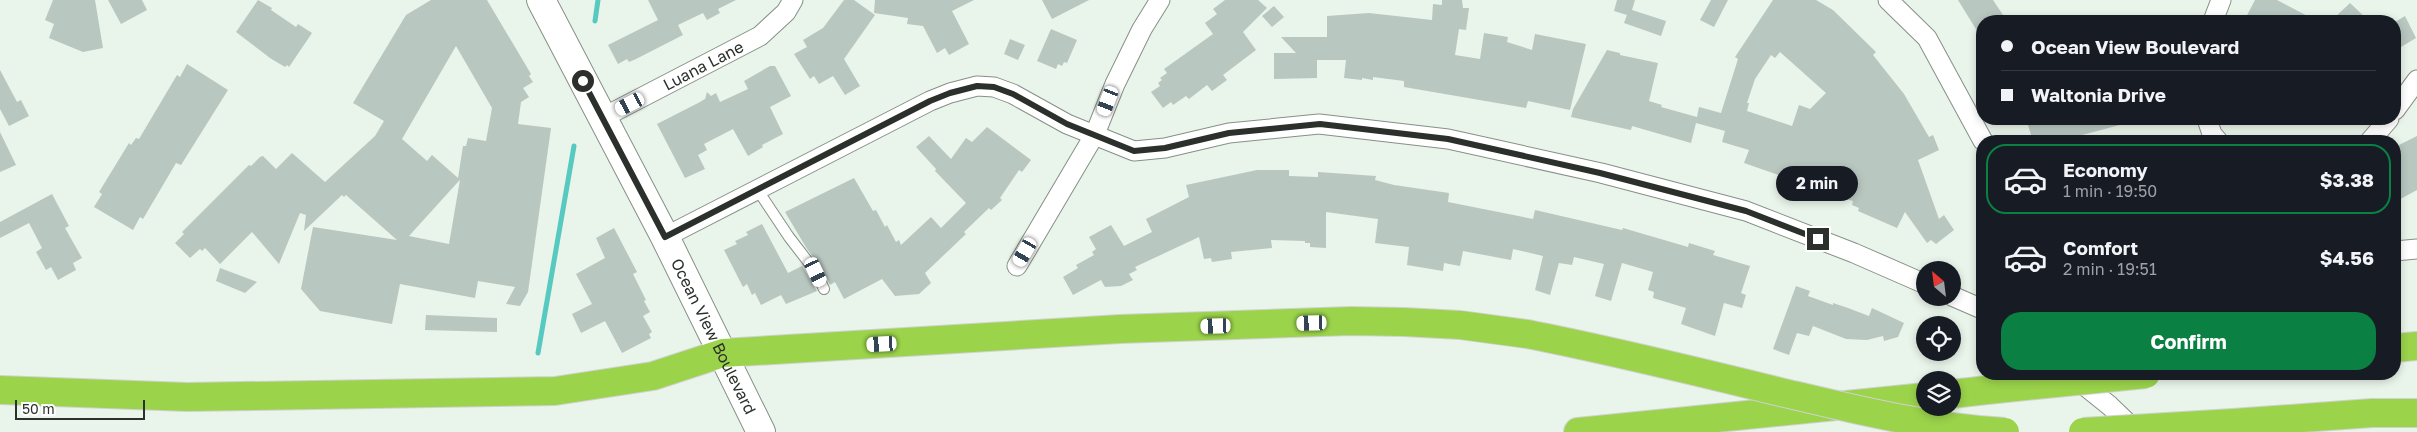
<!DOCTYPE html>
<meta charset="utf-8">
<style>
body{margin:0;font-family:"Golos Text",sans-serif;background:#20242c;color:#f1f3f6;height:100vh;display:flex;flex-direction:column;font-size:19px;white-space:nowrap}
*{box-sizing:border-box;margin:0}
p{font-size:16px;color:#9ea1a6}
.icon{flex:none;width:28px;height:28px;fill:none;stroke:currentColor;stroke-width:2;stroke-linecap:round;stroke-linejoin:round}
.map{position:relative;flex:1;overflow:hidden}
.details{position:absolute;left:1976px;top:135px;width:425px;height:245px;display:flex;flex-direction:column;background:#171b24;border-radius:20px;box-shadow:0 2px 8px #0003}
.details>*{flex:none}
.guide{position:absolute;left:1976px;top:15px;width:425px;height:110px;border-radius:20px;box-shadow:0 2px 8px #0003;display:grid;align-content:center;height:110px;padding:0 25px;background:#171b24}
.needle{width:32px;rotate:332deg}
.tools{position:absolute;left:1916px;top:261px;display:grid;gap:10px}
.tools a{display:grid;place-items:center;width:45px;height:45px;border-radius:50%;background:#171b24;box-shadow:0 2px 8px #0003;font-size:25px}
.scale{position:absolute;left:15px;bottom:12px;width:130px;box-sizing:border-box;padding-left:5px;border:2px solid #2b302c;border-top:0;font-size:14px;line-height:18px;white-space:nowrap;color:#2b302c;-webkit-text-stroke:4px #fcfffd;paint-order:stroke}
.end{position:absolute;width:22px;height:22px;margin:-11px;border:6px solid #2b302c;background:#fff;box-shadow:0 0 0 2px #fff}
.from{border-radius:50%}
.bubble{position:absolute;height:35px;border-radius:18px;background:#171b24;box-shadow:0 2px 8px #0003;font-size:16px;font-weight:700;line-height:35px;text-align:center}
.car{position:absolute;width:15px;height:30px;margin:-15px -8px;border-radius:6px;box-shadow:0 0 4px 1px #0007;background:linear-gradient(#fff 24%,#345 0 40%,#fff 0 76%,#345 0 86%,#fff 0)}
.guide b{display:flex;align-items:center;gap:18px;height:48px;font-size:19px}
.guide b+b{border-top:1px solid #363941}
.guide i{width:12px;height:12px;background:#f1f3f6}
ul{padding:9px 0 0;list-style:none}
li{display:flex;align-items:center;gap:15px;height:70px;margin:0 10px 8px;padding:0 15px;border:2px solid transparent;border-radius:20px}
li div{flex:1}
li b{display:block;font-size:19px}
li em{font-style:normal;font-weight:700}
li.active{border-color:#0b8043}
li>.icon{width:45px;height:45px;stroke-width:1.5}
.button{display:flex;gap:10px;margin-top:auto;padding:10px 25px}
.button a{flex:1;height:58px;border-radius:20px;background:#0b8043;color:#fff;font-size:20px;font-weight:700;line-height:58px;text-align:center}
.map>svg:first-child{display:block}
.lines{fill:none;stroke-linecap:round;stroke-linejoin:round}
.stream{stroke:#56c9c0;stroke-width:5}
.building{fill:#b9c7c1;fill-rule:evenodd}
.lane-casing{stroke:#869087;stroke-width:12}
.street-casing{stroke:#869087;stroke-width:21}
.secondary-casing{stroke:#869087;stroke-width:30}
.highway-casing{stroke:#d0d1d1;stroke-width:30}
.lane{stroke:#fff;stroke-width:10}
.street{stroke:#fff;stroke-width:19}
.secondary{stroke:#fff;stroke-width:28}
.highway{stroke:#9bd34b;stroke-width:28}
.highway-bridge-casing{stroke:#d0d1d1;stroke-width:30;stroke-linecap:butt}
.highway-bridge{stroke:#9bd34b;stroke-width:28}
.route{stroke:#2b302c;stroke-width:6}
.labels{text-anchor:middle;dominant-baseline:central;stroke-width:5;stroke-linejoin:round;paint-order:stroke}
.street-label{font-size:16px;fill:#2b302c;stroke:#fcfffd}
</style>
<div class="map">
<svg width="2417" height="432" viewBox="0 0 2417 432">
<rect width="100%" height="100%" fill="#e9f4ea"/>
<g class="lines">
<path class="stream" d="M595,21L598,0
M538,353L574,146"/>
</g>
<path class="building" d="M53,0H95L103,48L83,52L49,38L54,24L45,20Z
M108,0H142L147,10L121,24Z
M258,0L272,8L271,10L296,27L298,24L312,33L289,67L287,65L285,67L270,58L236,32Z
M431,0H487L531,74L529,76L533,82L523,88L529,97L521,102L518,124L551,128L528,292L520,306L506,304L515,287L478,281L475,298L400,284L392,324L320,311L301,289L313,227L397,240L346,195L344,197L342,195L304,231L306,215L300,213L279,264L252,232L220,264L205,248L202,251L200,249L190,258L175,243L184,234L182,232L249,165L251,166L260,157L263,156L276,169L292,153L325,182L375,136L384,121L353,103L406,15ZM456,46L492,108L486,141L468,138L466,146H463L458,178L432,155L427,161L402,139ZM460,180L449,244L409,236L457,183Z
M648,0H736L718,9L720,13L707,20L703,13L678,25L683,35L636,59L629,62L627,59L618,64L608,45L658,20Z
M844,0H854L875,15L844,59L860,86L845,95L833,76L819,84L814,76L810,79L794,54L807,47L803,40L823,28Z
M875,0H974L952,11L969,44L949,55L945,48L937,53L923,26L907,24L908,18L874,13Z
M1042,0H1089L1052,19Z
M1225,0H1258L1267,8L1243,32L1256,50L1223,75L1227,80L1212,91L1207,85L1189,99L1186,96L1173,105L1171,102L1163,108L1151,92L1160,86L1158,83L1162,80L1160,78L1167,73L1164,69L1213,34L1205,23L1217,14L1213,9Z
M1442,0H1462L1463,8H1469L1466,30L1459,29L1455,55L1480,59L1484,33L1508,37L1507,42L1532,50L1535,34L1586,44L1570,110L1528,101L1526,108L1404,87V81L1373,77V80L1362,78V80L1344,78L1346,60H1317V78L1274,79V53H1296L1281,37H1327V16L1369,13L1432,20L1433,4L1442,5Z
M1617,0H1635L1632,10L1666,21L1661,36L1624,23L1627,15L1614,11Z
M1711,0H1728L1714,27L1700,20Z
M1773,0H1816L1833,10L1876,52L1873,55L1904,94L1929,137L1933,135L1939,150L1918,160L1939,219L1944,215L1954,230L1936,244L1931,240L1927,243L1905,212L1897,228L1858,211L1859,208L1852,205L1853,201L1812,189L1813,187L1744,163L1749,150L1722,142L1725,131L1696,123L1691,143L1632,126L1631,130L1571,117L1573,109L1607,50L1620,53V55L1658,63L1649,101L1662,105L1661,107L1697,117L1699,107L1721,113L1738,59L1735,57ZM1780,52L1826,93L1810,109L1799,105L1792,126L1747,111L1749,103H1747L1755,79L1771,55L1775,58Z
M1958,0H1993L2007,21H1982V39Z
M2255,0H2277L2317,21H2244Z
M2350,3L2369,21H2331Z
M1274,6L1284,17L1272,27L1262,16Z
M2405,16L2416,38L2401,47L2399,43L2395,45V22Z
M1051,29L1077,40L1067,63L1064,62L1062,66L1058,64L1056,69L1037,61Z
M1010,39L1025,45L1018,60L1004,54Z
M187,64L228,90L181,165L176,163L143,219L140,217L133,230L94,207L102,194L99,192L129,143L131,145L136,138L139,139L177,75L180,77Z
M770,66H775L791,96L770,107L783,134L762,145L763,147L748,156L733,129L704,144L707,150L698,155L705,169L685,178L657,124L700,102L705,99L707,92L711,96L716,93L720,102L748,89L744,81Z
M0,70L17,102L21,100L29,116L9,126L0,109Z
M2026,119H2126L2127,123L2060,141H2033Z
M987,127L1031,160L1022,172L1019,170L1000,198L1002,200L991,210L989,208L964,232L966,234L925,273L931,283L919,294L895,296L882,279L844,299L835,282L830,285L822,269L807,249L785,212L854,178L873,211L876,210L885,227L887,225L896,242L899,240L901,245L931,217L941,228L966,203L935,171L936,169L916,147L929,136L951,159L966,138L972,142Z
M0,132L16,165L0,172Z
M2417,136V190L2395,202V147Z
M1257,170H1289V176L1318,177V172L1376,176L1375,180L1394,185L1449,193L1448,202L1533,219L1535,210L1622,230L1623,228L1688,247L1689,243L1715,251L1713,255L1750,266L1741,293L1746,295L1742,308L1724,303L1715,336L1681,324L1686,308L1653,298L1654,292L1648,290L1653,272L1622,263L1611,301L1595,296L1604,264L1574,257L1572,265L1559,263L1550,295L1535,290L1543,256L1513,249L1511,260L1463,251L1460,266L1444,263L1443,271L1407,265L1409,247L1375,243L1378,219L1326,212V248L1310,247V243H1305V241L1271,240L1272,248L1231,252L1232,259L1212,262L1211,258L1204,259L1199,237L1135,267L1137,270L1129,274L1133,280L1121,286L1105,287L1101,280L1073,295L1063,277L1078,268L1076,265L1094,255L1092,252L1096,249L1089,237L1111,225L1124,246L1152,232L1146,219L1189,197L1186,185Z
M52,194L69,226L65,228L82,258L73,263L76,270L58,280L51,267L46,270L36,252L42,248L29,223L0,238V222Z
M762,224L788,273L802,266L817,291L786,304L781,295L761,305L755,293L752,295L747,284L743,287L724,250L737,244L735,241L748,235L746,232Z
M614,228L637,272L633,274L646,300L644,301L650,312L643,316L652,332L649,334L651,338L622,353L605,321L581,333L572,314L592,304L576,274L605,258L596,238Z
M220,268L257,282L245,293L216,281Z
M1796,286L1810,291L1808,296L1833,305V303L1848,308L1869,316L1872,308L1904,323L1898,337L1884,341L1883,336L1867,340L1846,339L1813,326L1809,336L1797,333L1789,355L1773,349Z
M426,315L497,318V332L425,330Z"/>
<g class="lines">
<g class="lane-casing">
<path id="lane" d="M757,189L789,237L816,272L824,289"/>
</g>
<g class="street-casing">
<g id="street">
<path d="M1888,0L1927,38L1983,141"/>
<path d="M2213,21L2221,0"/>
<path d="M2395,110L2417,80"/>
<path id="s1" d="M602,118L760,36L786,12L793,0"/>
<path d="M2207,119L2212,134L2218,141"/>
<path d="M2370,141L2389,119"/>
<path d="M665,237L930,101L950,93L977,86L994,87L1013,94L1067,124L1134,151L1165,148L1229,133L1319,124L1448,139L1601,173L1746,211L1854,253L1925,284"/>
<path d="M2395,251L2417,249"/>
<path d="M1017,266L1095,134L1115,84L1142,29L1160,0"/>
<path d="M1952,296L1982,309"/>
<path d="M2074,377L2110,406L2137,432"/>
</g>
</g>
<g class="secondary-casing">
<g id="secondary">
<path id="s2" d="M541,0L665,237L761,432"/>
</g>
</g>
<g class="highway-casing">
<path id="highway" d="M2395,348L2417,346
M0,390L187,397L555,391L653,376L723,353L1120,329L1351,321L1404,322L1460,325L1527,334
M1952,394L1987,390
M2233,423L2372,413H2417
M1578,432L1925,397"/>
</g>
<use href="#lane" class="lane"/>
<use href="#street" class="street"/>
<use href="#secondary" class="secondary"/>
<use href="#highway" class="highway"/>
<g class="highway-bridge-casing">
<path id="highway-bridge" d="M1527,334C1615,351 1702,373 1789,394C1861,411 1931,428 2005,432
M1987,390L2146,374
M2083,432L2233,423"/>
</g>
<use href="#highway-bridge" class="highway-bridge"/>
</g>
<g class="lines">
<path class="route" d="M583,81L665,237L930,101L950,93L977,86L994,87L1013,94L1067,124L1134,151L1165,148L1229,133L1320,124L1448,139L1600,173L1746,211L1818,239"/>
</g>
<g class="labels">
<g class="street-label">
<text stroke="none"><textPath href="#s1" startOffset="114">Luana Lane</textPath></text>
<text stroke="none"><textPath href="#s2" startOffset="378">Ocean View Boulevard</textPath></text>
</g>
</g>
</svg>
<div class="tools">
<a><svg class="needle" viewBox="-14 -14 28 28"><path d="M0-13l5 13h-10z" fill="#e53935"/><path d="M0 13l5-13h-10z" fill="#9ea1a6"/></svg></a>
<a><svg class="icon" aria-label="locate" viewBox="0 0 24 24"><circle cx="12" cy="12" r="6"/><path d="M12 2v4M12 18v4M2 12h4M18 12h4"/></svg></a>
<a><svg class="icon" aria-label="layers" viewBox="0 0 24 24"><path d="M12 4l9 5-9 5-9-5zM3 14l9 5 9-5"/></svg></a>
</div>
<div class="scale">50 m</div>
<i class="end from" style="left:583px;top:81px"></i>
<i class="end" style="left:1818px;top:239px"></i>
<div class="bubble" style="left:1776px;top:166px;width:82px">2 min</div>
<i class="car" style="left:1108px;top:101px;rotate:201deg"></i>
<i class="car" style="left:630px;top:104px;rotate:243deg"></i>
<i class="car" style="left:1025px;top:252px;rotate:210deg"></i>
<i class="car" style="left:816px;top:272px;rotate:155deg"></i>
<i class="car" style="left:1312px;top:323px;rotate:268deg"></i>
<i class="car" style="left:1216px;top:326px;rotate:268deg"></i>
<i class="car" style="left:882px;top:344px;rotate:267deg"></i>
<div class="guide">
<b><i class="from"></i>Ocean View Boulevard</b>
<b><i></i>Waltonia Drive</b>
</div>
<section class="details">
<ul>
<li class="active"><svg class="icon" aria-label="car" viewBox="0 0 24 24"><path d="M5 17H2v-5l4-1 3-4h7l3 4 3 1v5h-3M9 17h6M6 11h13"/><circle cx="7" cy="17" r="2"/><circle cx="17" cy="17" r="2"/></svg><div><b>Economy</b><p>1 min · 19:50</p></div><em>$3.38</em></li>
<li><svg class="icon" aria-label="car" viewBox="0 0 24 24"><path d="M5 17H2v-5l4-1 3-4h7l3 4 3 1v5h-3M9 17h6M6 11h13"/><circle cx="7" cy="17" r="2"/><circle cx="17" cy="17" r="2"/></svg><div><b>Comfort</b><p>2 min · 19:51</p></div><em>$4.56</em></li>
</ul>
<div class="button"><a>Confirm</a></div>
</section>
</div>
